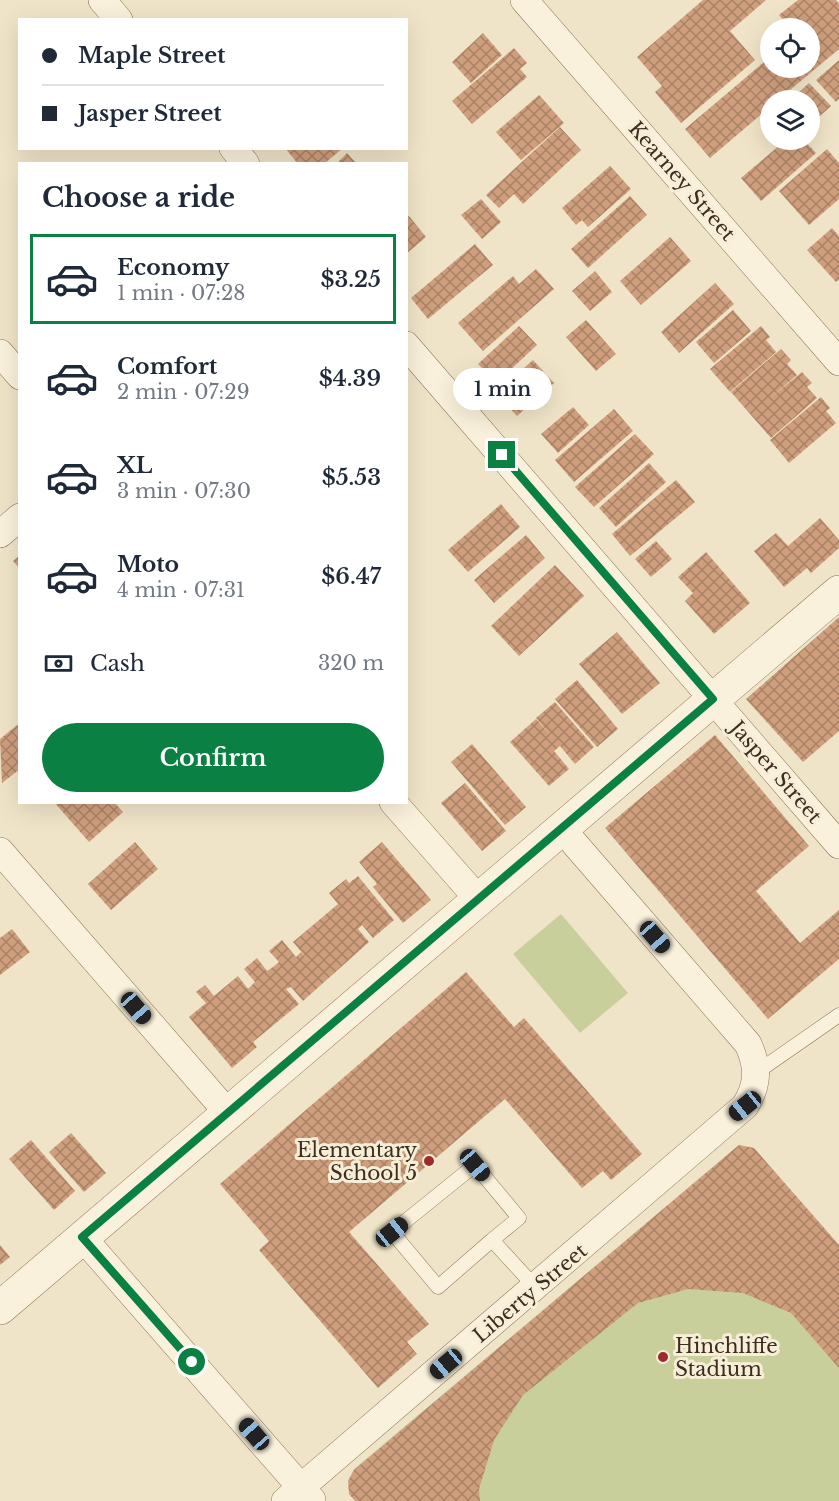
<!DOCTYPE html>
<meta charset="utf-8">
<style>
body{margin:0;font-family:"Libre Baskerville",serif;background:#f2f2f3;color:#1f2937;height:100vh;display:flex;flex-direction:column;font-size:22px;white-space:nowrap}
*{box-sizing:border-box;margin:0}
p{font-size:20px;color:#747a83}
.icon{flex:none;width:33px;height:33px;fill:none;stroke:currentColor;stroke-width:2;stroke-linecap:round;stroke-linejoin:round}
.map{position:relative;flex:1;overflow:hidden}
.details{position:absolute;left:18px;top:162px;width:390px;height:642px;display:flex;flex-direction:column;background:#fff;border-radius:0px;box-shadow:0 6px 24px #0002}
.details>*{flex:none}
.banner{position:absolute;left:18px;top:18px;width:390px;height:132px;border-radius:0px;box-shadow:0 6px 24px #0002;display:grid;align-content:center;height:132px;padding:0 24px;background:#fff}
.tools{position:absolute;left:760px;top:18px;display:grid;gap:12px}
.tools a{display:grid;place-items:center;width:60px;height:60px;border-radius:50%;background:#fff;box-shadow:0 6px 24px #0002;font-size:30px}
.end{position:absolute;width:27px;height:27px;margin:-14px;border:8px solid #0b8043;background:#fff;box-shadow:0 0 0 3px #fff}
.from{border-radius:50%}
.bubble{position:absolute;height:42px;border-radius:21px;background:#fff;box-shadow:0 6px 24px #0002;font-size:20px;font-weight:600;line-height:42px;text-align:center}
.car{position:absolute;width:18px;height:36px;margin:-18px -9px;border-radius:8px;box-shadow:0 0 4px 2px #0007;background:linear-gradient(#222 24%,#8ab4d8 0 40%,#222 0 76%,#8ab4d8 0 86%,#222 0)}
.banner b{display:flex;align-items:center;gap:21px;height:57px;font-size:22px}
.banner b+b{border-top:2px solid #e0e1e3}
.banner i{width:15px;height:15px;background:#1f2937}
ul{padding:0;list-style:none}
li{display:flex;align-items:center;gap:18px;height:90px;margin:0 12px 9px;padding:0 12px;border:3px solid transparent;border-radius:0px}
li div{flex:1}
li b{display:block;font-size:22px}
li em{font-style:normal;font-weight:600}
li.active{border-color:#0b8043}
li>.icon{width:54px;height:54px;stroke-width:1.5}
h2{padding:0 24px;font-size:27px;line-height:72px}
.pay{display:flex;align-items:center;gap:15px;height:66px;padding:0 24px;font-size:22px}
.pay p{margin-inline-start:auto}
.action{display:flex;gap:12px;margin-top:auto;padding:12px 24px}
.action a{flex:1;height:69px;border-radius:36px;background:#0b8043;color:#fff;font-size:24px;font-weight:600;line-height:69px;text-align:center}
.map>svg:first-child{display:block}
.green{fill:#c9cf9b}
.building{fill:url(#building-cross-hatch)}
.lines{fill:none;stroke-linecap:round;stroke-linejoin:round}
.service-casing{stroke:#8d765c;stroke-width:15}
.minor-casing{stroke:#8d765c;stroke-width:28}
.tertiary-casing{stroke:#8d765c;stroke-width:34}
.service{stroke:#faf1dc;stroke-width:14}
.minor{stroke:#faf1dc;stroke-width:27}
.tertiary{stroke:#faf1dc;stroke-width:33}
.route{stroke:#0b8043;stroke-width:8}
.poi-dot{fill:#9e2a2b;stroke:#f7eed8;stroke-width:2}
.labels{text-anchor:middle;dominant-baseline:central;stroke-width:6;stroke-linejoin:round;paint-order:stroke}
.street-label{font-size:20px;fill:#3d2e20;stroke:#f7eed8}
.poi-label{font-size:20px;fill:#3d2e20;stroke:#f7eed8;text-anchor:end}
</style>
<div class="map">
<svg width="839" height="1501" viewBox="0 0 839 1501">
<defs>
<pattern id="building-cross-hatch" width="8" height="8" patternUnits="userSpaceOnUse" patternTransform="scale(1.5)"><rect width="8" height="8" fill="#cf9f7d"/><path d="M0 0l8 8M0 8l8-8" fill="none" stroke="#a98266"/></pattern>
</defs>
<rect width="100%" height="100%" fill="#f0e4c8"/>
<path class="green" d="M561,914L628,993L580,1033L513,954Z
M739,1145L754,1148L839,1245V1501H355L348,1481L354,1469Z"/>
<path class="building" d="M703,0H766L730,31L755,60L681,123L655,92L662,86L637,57Z
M798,0H836L839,4V49L778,100H771V106L710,158L685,129L771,56V68H810V28H790L779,15Z
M483,33L502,55L471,83L452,62Z
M514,48L527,63L520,69L527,77L472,124L452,101Z
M839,60V99L836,102L816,80Z
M809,83L831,106L811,124L810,100H790Z
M539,95L564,123L521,160L496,132Z
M560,127L581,150L523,204L514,194L499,208L486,195Z
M786,140H804L816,153L761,201L741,178Z
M285,148H343L324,164H298Z
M827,149L839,163V199L809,225L779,191Z
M347,153L357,164H336Z
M610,166L631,189L588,227L582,220L576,225L562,208Z
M630,196L647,215L588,268L571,249Z
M481,199L501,222L482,239L461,215Z
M409,216L426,237L406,254V218Z
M832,228L839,236V280L836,282L807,250Z
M670,237L691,261L641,305L620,281Z
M475,244L493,265L428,319L411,298Z
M536,269L554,289L483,351L458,323L513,276L519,284Z
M595,271L612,292L590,311L572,291Z
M715,283L734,304L679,353L661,332Z
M733,310L751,331L714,363L696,342Z
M586,320L616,354L596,371L566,337Z
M519,326L537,345L496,383L478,364Z
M761,326L770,337L766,340L776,352L730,392L710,369Z
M781,349L791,360L787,364L797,375L769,399L802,372L812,383L807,387L817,398L771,438L731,392Z
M533,360L554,383L517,416L496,393Z
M821,397L830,408L826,411L836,423L789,463L770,440Z
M573,407L589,425L558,453L541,434Z
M614,409L633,431L574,482L555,460Z
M635,434L654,454L594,507L575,487Z
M649,463L666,482L616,527L599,508Z
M676,480L695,502L630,556L612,534Z
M501,504L520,527L468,572L448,550Z
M820,518L839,540V548L811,573L807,568L784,587L754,551L776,533L788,546Z
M526,535L545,558L494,603L474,580Z
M656,541L672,559L651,577L635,559Z
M706,552L750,603L714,634L685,601L693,593L678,577Z
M20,555V569L13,561Z
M555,565L584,596L519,656L491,626Z
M839,617V731L803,762L746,699Z
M617,632L660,683L622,714L579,664Z
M577,680L618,729L597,747L555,699Z
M555,702L594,747L575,764L560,746L554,751L569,769L549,786L510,742L536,719L552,737L536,718Z
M17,725L20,728V769L2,783L0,739Z
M715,735L809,846L756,891L800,943L839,910V959L768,1019L605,828Z
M472,744L526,807L505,825L451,762Z
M465,783L506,831L482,851L441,803Z
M54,802H114L123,812L89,842Z
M135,842L158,869L111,910L88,884Z
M382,842L431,900L403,923L373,887L377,884L359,862Z
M358,876L394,920L373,938L362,925L358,929L369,942L303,1001L291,987L286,989L299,1004L253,1042L257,1047L232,1068L189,1017L206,1003L196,992L205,985L214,996L238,976L248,989L255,982L244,969L257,958L267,971L273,967L279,962L269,951L282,940L296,957L301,952L314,967L293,942L338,904L329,893L346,879L349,883Z
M12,929L30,952L0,975V938Z
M466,972L514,1027L524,1018L642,1154L611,1180L603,1171L582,1188L505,1099L349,1232L429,1324L407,1342L417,1354L378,1388L259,1250L269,1241L220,1184Z
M71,1133L106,1173L84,1192L49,1152Z
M31,1140L75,1191L54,1210L9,1159Z
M739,1145L754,1148L839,1245V1368L791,1313L743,1293L688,1289L638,1303L523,1395L494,1440L479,1489L480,1501H355L349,1494L348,1481L354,1470Z
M0,1245L10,1257L0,1265Z"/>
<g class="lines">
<g class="service-casing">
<path id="service" d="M757,1072L839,1015
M492,1240L438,1287L392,1232L475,1165L519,1218L492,1240L536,1288"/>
</g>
<g class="minor-casing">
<path id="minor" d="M102,0L119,20
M524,0L839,362
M233,148L246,164
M406,345L839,845
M0,353L20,376
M0,534L20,517
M393,802L479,900
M0,851L228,1113
M82,1237L312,1500
M285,1501L745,1106C758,1085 759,1068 748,1044L562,829"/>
</g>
<g class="tertiary-casing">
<path id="tertiary" d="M0,1308L839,592"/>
</g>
<use href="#service" class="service"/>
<use href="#minor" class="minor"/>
<use href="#tertiary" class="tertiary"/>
</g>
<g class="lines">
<path class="route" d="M192,1362L82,1237L713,699L502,455"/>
</g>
<g class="poi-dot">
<circle cx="429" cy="1161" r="6"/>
<circle cx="663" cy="1357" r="6"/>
</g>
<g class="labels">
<g class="street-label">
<text transform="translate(682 181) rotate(49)">Kearney Street</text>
<text transform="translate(776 772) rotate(49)">Jasper Street</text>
<text transform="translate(530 1293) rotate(-40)">Liberty Street</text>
</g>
<g class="poi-label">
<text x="417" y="1150">Elementary<tspan x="417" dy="23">School 5</tspan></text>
<text x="675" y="1346" text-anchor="start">Hinchliffe<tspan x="675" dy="23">Stadium</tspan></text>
</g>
</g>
</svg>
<div class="tools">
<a><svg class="icon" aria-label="locate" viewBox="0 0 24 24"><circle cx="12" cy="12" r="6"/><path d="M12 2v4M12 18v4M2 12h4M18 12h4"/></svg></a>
<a><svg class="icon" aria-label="layers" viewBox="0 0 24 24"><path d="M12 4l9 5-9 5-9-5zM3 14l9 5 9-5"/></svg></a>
</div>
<i class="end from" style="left:192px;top:1362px"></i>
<i class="end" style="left:502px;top:455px"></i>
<div class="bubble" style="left:453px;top:368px;width:99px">1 min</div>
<i class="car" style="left:655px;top:937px;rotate:139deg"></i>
<i class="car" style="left:136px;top:1008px;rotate:139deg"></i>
<i class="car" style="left:745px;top:1106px;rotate:231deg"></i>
<i class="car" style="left:475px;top:1165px;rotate:140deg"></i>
<i class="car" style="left:392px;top:1232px;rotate:51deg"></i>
<i class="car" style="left:446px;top:1364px;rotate:230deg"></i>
<i class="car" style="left:254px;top:1434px;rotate:319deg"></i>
<div class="banner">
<b><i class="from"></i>Maple Street</b>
<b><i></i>Jasper Street</b>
</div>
<section class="details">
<h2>Choose a ride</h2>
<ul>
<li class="active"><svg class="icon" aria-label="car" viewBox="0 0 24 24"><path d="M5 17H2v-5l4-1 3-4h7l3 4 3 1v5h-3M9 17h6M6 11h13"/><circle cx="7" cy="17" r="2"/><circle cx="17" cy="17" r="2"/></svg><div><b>Economy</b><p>1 min · 07:28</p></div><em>$3.25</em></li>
<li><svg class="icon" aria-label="car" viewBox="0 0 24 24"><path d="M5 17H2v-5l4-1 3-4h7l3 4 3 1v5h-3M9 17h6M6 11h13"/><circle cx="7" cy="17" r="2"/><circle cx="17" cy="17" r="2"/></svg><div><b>Comfort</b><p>2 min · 07:29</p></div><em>$4.39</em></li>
<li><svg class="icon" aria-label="car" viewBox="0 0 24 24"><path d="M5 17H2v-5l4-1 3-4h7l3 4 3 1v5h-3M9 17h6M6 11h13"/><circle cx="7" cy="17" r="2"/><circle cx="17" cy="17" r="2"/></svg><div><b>XL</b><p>3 min · 07:30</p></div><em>$5.53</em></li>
<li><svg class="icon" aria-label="car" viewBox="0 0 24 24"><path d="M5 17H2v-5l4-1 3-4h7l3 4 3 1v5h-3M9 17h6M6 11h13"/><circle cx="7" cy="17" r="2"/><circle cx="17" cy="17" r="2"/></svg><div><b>Moto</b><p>4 min · 07:31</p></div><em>$6.47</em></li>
</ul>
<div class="pay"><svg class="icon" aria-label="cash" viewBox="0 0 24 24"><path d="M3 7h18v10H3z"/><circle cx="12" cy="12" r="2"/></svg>Cash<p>320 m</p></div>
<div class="action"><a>Confirm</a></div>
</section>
</div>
